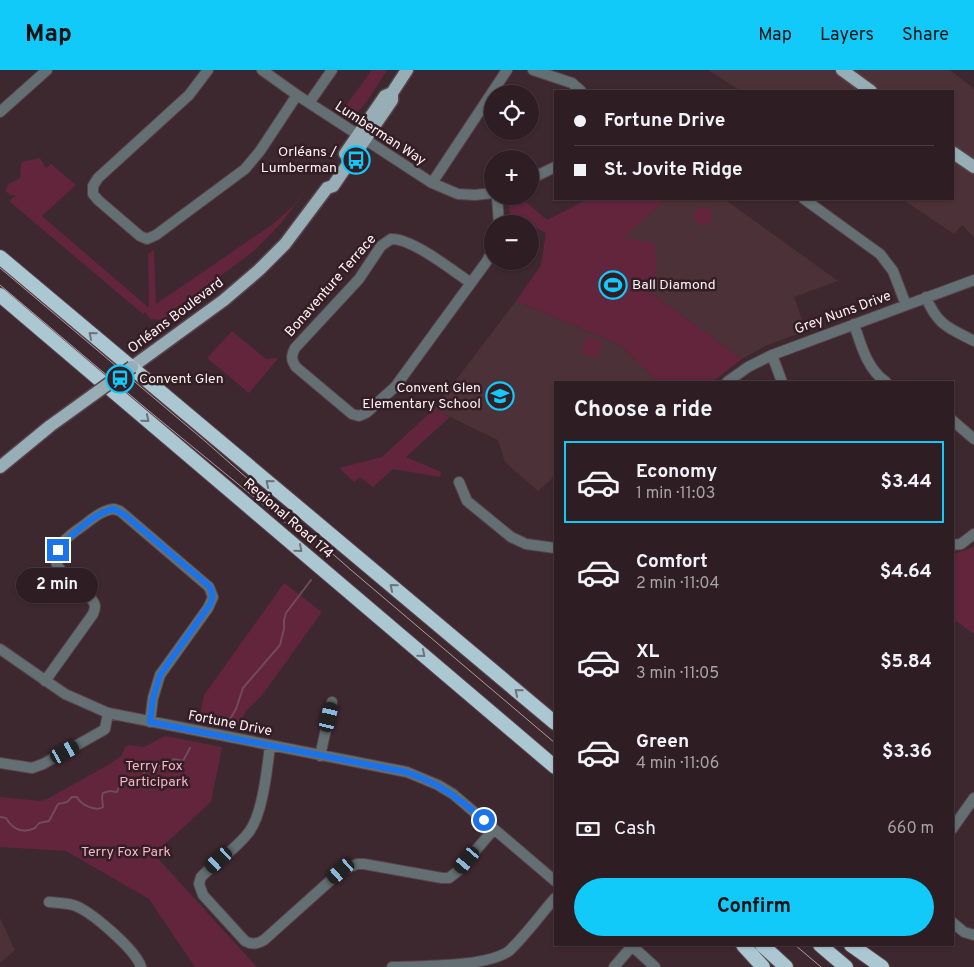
<!DOCTYPE html>
<meta charset="utf-8">
<style>
body{margin:0;font-family:Overpass,sans-serif;background:#3a2b30;color:#f1f3f6;height:100vh;display:flex;flex-direction:column;font-size:19px;white-space:nowrap}
*{box-sizing:border-box;margin:0}
p{font-size:16px;color:#a7a2a6}
.icon{flex:none;width:28px;height:28px;fill:none;stroke:currentColor;stroke-width:2;stroke-linecap:round;stroke-linejoin:round}
.map{position:relative;flex:1;overflow:hidden}
.side{position:absolute;left:554px;top:311px;width:400px;height:565px;display:flex;flex-direction:column;background:#2e1e23;border-radius:0px;box-shadow:0 1px 4px #0004,0 0 0 1px #493c41}
.side>*{flex:none}
.top-card{position:absolute;left:554px;top:20px;width:400px;height:110px;border-radius:0px;box-shadow:0 1px 4px #0004,0 0 0 1px #493c41;display:grid;align-content:center;height:110px;padding:0 20px;background:#2e1e23}
.buttons{position:absolute;left:484px;top:15px;display:grid;gap:10px}
.buttons a{display:grid;place-items:center;width:55px;height:55px;border-radius:50%;background:#2e1e23;box-shadow:0 1px 4px #0004,0 0 0 1px #493c41;font-size:25px}
.end{position:absolute;width:22px;height:22px;margin:-11px;border:6px solid #1a73e8;background:#fff;box-shadow:0 0 0 2px #fff}
.from{border-radius:50%}
.bubble{position:absolute;height:35px;border-radius:18px;background:#2e1e23;box-shadow:0 1px 4px #0004,0 0 0 1px #493c41;font-size:16px;font-weight:700;line-height:35px;text-align:center}
.car{position:absolute;width:15px;height:30px;margin:-15px -8px;border-radius:6px;box-shadow:0 0 4px 1px #0007;background:linear-gradient(#222 24%,#8ab4d8 0 40%,#222 0 76%,#8ab4d8 0 86%,#222 0)}
.top-card b{display:flex;align-items:center;gap:18px;height:48px;font-size:19px}
.top-card b+b{border-top:1px solid #493c41}
.top-card i{width:12px;height:12px;background:#f1f3f6}
ul{padding:0;list-style:none}
li{display:flex;align-items:center;gap:15px;height:82px;margin:0 10px 8px;padding:0 10px;border:2px solid transparent;border-radius:0px}
li div{flex:1}
li b{display:block;font-size:19px}
li em{font-style:normal;font-weight:700}
li.selected{border-color:#11cafa}
li>.icon{width:45px;height:45px;stroke-width:1.5}
h2{padding:0 20px;font-size:22px;line-height:60px}
.pay{display:flex;align-items:center;gap:12px;height:55px;padding:0 20px;font-size:19px}
.pay p{margin-inline-start:auto}
.button{display:flex;gap:10px;margin-top:auto;padding:10px 20px}
.button a{flex:1;height:58px;border-radius:30px;background:#11cafa;color:#111;font-size:20px;font-weight:700;line-height:58px;text-align:center}
header{display:flex;align-items:center;gap:30px;box-sizing:border-box;height:70px;padding:0 25px;background:#11cafa;color:#111}
header strong{font-size:24px}
nav{display:flex;gap:28px;margin-inline-start:auto;font-size:18px}
.map>svg:first-child{display:block}
.built{fill:#4d3139}
.green{fill:#62253b}
.lines{fill:none;stroke-linecap:round;stroke-linejoin:round}
.stream{stroke:#714b5a;stroke-width:2}
.minor-casing{stroke:#59444a;stroke-width:12}
.major-casing{stroke:#59444a;stroke-width:15}
.highway-casing{stroke:#59444a;stroke-width:16}
.minor{stroke:#646f73;stroke-width:10}
.major{stroke:#97aeb7;stroke-width:12}
.highway{stroke:#abc7d2;stroke-width:14}
.tram{stroke:#ad9ca0;stroke-width:1}
.major-bridge-casing{stroke:#59444a;stroke-width:15;stroke-linecap:butt}
.major-bridge{stroke:#97aeb7;stroke-width:12}
.oneway{stroke:#6f727c}
.route{stroke:#1a73e8;stroke-width:6}
.labels{text-anchor:middle;dominant-baseline:central;stroke-width:5;stroke-linejoin:round;paint-order:stroke}
.street-label{font-size:14px;fill:#fef0f3;stroke:#331e25}
.poi-label{font-size:14px;fill:#fef0f3;stroke:#331e25;text-anchor:end}
.park-label{font-size:14px;fill:#f5b5c7;stroke:#331e25}
</style>
<header>
<strong>Map</strong>
<nav><a>Map</a><a>Layers</a><a>Share</a></nav>
</header>
<div class="map">
<svg width="974" height="897" viewBox="0 0 974 897">
<rect width="100%" height="100%" fill="#3e282f"/>
<path class="built" d="M708,0H950L974,19V167L962,155L954,164L902,129H952V21H741Z
M666,129H724L838,211L794,227L806,261L767,275L742,289L601,187Z
M516,231L620,275L658,312H555V406L538,421L505,392L498,370L434,339Z
M0,848L15,880L0,893Z"/>
<path class="green" d="M372,0H387C381,9 365,37 357,42C352,45 346,43 341,42Z
M40,88L46,98L51,94L76,115L42,146L149,238L148,184L154,180L156,234L273,154L292,137L308,117L282,152L255,180L162,250L150,249L145,242L143,244L9,131L16,125H10L5,121L9,114L20,108L21,93L25,91Z
M520,127L547,150L588,129H666L623,168L655,173L657,210L651,223L742,289L712,312H658L620,275L516,231L541,195L546,163L510,144L508,131Z
M694 146a9 9 0 1 1 18 0a9 9 0 1 1-18 0Z
M232,261L266,289L277,288V290L249,323L207,288Z
M586,267L602,271L597,288L581,284Z
M434,339L450,347L406,387L441,402L440,407L393,399L373,417L360,407L354,412L339,398L382,387Z
M974,477V564L952,548L953,484Z
M284,513L322,542L263,624L246,641L240,653L232,654L229,658L199,650L204,625Z
M165,666L222,677L211,732L154,784L257,897H195L149,829L66,781L0,777V727L40,731L47,729L110,694L121,686L125,677L128,675L144,677Z"/>
<g class="lines">
<path class="stream" d="M229,651L236,639L243,618L280,575L284,559V550L286,543L311,510
M0,747L6,748C13,760 22,764 35,758L39,753L49,751L58,734L67,732L72,727H77C81,735 96,742 103,737L102,727L103,723L110,721L117,722L120,714L123,712L141,711L146,698L167,695L174,689L183,691L190,678"/>
<g class="minor-casing">
<path id="minor" d="M208,0L189,25L98,108L93,116V124L98,130L140,166L147,169L156,165L245,99L260,81L297,25
M262,0L297,25L432,113L458,124L475,125L492,123
M533,0L572,13L581,21
M309,33L332,0
M0,42L47,0
M530,109L555,97
M432,113L507,0
M497,126L499,154
M804,129L880,184L893,201L906,235
M471,213C453,201 412,168 391,169L381,176L359,209L295,278C291,286 291,290 296,297L352,344L359,346L366,343L395,317L487,191L492,181
M926,227C937,255 949,258 974,271
M854,254C861,275 867,299 886,312
M772,285L782,312
M727,312L748,297L772,285L974,210
M952,350L974,369
M459,412L467,431L511,467L526,474L555,478
M952,475L961,474L974,464
M0,579L65,624L108,643L407,702L438,715L453,724L555,811
M45,611L93,544C94,541 95,539 95,536C94,530 88,525 83,521C56,498 40,487 77,460C88,453 100,440 114,439L120,441L209,517L213,527L208,538L160,605L153,628L150,652
M270,676C267,699 263,743 249,762C236,779 216,792 201,807L199,814L203,825L245,871C252,875 257,874 264,870L341,801L357,794H364L442,808H449L458,801L494,759
M320,686L332,632
M0,693L32,698L43,694L102,661L105,659L108,643
M952,759L974,728
M49,832C57,833 66,833 73,835C90,840 136,880 141,897
M952,852L964,862L974,865
M631,875L655,897
M392,897C422,896 487,897 509,881C526,865 540,845 555,828
M614,897L632,876"/>
</g>
<g class="major-casing">
<path id="major" d="M842,0L871,21
M952,82L974,97
M345,84L385,26L392,23L407,0
M132,297L224,230L259,200L285,174L327,118L333,116L392,30V23
M0,397L50,356L93,325"/>
</g>
<g class="highway-casing">
<path id="highway" d="M0,187L555,653
M0,225L555,697
M743,875L763,897
M762,875L786,897
M820,875L846,897
M851,875L882,897"/>
</g>
<use href="#minor" class="minor"/>
<use href="#major" class="major"/>
<use href="#highway" class="highway"/>
<path class="tram" d="M0,198L206,372L351,500L555,673
M0,215L155,346L304,468
M795,875L821,897"/>
<g class="major-bridge-casing">
<path id="major-bridge" d="M93,325L132,297"/>
</g>
<use href="#major-bridge" class="major-bridge"/>
</g>
<defs><path id="oneway-chevron" d="M-2-3.5L2.5 0L-2 3.5" fill="none" stroke-width="1.6" stroke-linecap="round" stroke-linejoin="round" transform="scale(1.25)"/></defs>
<g class="oneway">
<use href="#oneway-chevron" transform="translate(92 265) rotate(-140)"/>
<use href="#oneway-chevron" transform="translate(146 349) rotate(40)"/>
<use href="#oneway-chevron" transform="translate(269 413) rotate(-140)"/>
<use href="#oneway-chevron" transform="translate(299 479) rotate(41)"/>
<use href="#oneway-chevron" transform="translate(393 517) rotate(-140)"/>
<use href="#oneway-chevron" transform="translate(422 584) rotate(40)"/>
<use href="#oneway-chevron" transform="translate(518 622) rotate(-140)"/>
</g>
<g class="lines">
<path class="route" d="M58,480C68,467 97,441 114,439L126,446L209,516C213,523 213,526 211,533L160,605L153,628L150,652L406,702C439,713 458,728 484,750"/>
</g>
<defs>
<g id="bus-ring" transform="scale(1.4375)"><circle r="9.5" fill="#331e25" stroke="#11cafa" stroke-width="1.5"/><path d="M-5-6H5V4H4V6H2V4H-2V6H-4V4H-5ZM-3.5-4V0h7V-4ZM-3.5 1.2v1.5H-2V1.2ZM2 1.2v1.5H3.5V1.2Z" fill="#11cafa"/></g>
<g id="stadium-ring" transform="scale(1.4375)"><circle r="9.5" fill="#331e25" stroke="#11cafa" stroke-width="1.5"/><path d="M0-5a6.5 5 0 1 0 0 10a6.5 5 0 1 0 0-10ZM-3.5-1.8h7v3.6h-7Z" fill="#11cafa"/></g>
<g id="station-ring" transform="scale(1.4375)"><circle r="9.5" fill="#331e25" stroke="#11cafa" stroke-width="1.5"/><path d="M-3-6H3Q5-6 5-4V2Q5 4 3 4L4.5 6H3L1.5 4h-3L-3 6H-4.5L-3 4Q-5 4-5 2V-4Q-5-6-3-6ZM-3.5-4v3h7v-3ZM-3.5 1v1.5H-2V1ZM2 1v1.5H3.5V1Z" fill="#11cafa"/></g>
<g id="school-ring" transform="scale(1.4375)"><circle r="9.5" fill="#331e25" stroke="#11cafa" stroke-width="1.5"/><path d="M0-5L7-2L0 1L-7-2ZM-4 1L0 2.5L4 1V4Q0 6-4 4Z" fill="#11cafa"/></g>
</defs>
<g fill-rule="evenodd">
<use href="#bus-ring" x="356" y="90"/>
<use href="#stadium-ring" x="613" y="215"/>
<use href="#station-ring" x="120" y="309"/>
<use href="#school-ring" x="500" y="326"/>
</g>
<g class="labels">
<g class="street-label">
<text transform="translate(380 64) rotate(33)">Lumberman Way</text>
<text transform="translate(331 216) rotate(-49)">Bonaventure Terrace</text>
<text transform="translate(843 243) rotate(-20)">Grey Nuns Drive</text>
<text transform="translate(176 246) rotate(-37)">Orléans Boulevard</text>
<text transform="translate(288 449) rotate(41)">Regional Road 174</text>
<text transform="translate(230 654) rotate(11)">Fortune Drive</text>
</g>
<g class="poi-label">
<text x="337" y="82">Orléans /<tspan x="337" dy="16">Lumberman</tspan></text>
<text x="632" y="215" text-anchor="start">Ball Diamond</text>
<text x="139" y="309" text-anchor="start">Convent Glen</text>
<text x="481" y="318">Convent Glen<tspan x="481" dy="16">Elementary School</tspan></text>
</g>
<g class="park-label">
<text x="154" y="696">Terry Fox<tspan x="154" dy="16">Participark</tspan></text>
<text x="126" y="782">Terry Fox Park</text>
</g>
</g>
</svg>
<div class="buttons">
<a><svg class="icon" aria-label="locate" viewBox="0 0 24 24"><circle cx="12" cy="12" r="6"/><path d="M12 2v4M12 18v4M2 12h4M18 12h4"/></svg></a>
<a>+</a>
<a>−</a>
</div>
<i class="end from" style="left:484px;top:750px"></i>
<i class="end" style="left:58px;top:480px"></i>
<div class="bubble" style="left:16px;top:498px;width:82px">2 min</div>
<i class="car" style="left:329px;top:647px;rotate:13deg"></i>
<i class="car" style="left:65px;top:682px;rotate:61deg"></i>
<i class="car" style="left:219px;top:790px;rotate:228deg"></i>
<i class="car" style="left:467px;top:790px;rotate:220deg"></i>
<i class="car" style="left:341px;top:801px;rotate:229deg"></i>
<div class="top-card">
<b><i class="from"></i>Fortune Drive</b>
<b><i></i>St. Jovite Ridge</b>
</div>
<section class="side">
<h2>Choose a ride</h2>
<ul>
<li class="selected"><svg class="icon" aria-label="car" viewBox="0 0 24 24"><path d="M5 17H2v-5l4-1 3-4h7l3 4 3 1v5h-3M9 17h6M6 11h13"/><circle cx="7" cy="17" r="2"/><circle cx="17" cy="17" r="2"/></svg><div><b>Economy</b><p>1 min · 11:03</p></div><em>$3.44</em></li>
<li><svg class="icon" aria-label="car" viewBox="0 0 24 24"><path d="M5 17H2v-5l4-1 3-4h7l3 4 3 1v5h-3M9 17h6M6 11h13"/><circle cx="7" cy="17" r="2"/><circle cx="17" cy="17" r="2"/></svg><div><b>Comfort</b><p>2 min · 11:04</p></div><em>$4.64</em></li>
<li><svg class="icon" aria-label="car" viewBox="0 0 24 24"><path d="M5 17H2v-5l4-1 3-4h7l3 4 3 1v5h-3M9 17h6M6 11h13"/><circle cx="7" cy="17" r="2"/><circle cx="17" cy="17" r="2"/></svg><div><b>XL</b><p>3 min · 11:05</p></div><em>$5.84</em></li>
<li><svg class="icon" aria-label="car" viewBox="0 0 24 24"><path d="M5 17H2v-5l4-1 3-4h7l3 4 3 1v5h-3M9 17h6M6 11h13"/><circle cx="7" cy="17" r="2"/><circle cx="17" cy="17" r="2"/></svg><div><b>Green</b><p>4 min · 11:06</p></div><em>$3.36</em></li>
</ul>
<div class="pay"><svg class="icon" aria-label="cash" viewBox="0 0 24 24"><path d="M3 7h18v10H3z"/><circle cx="12" cy="12" r="2"/></svg>Cash<p>660 m</p></div>
<div class="button"><a>Confirm</a></div>
</section>
</div>
